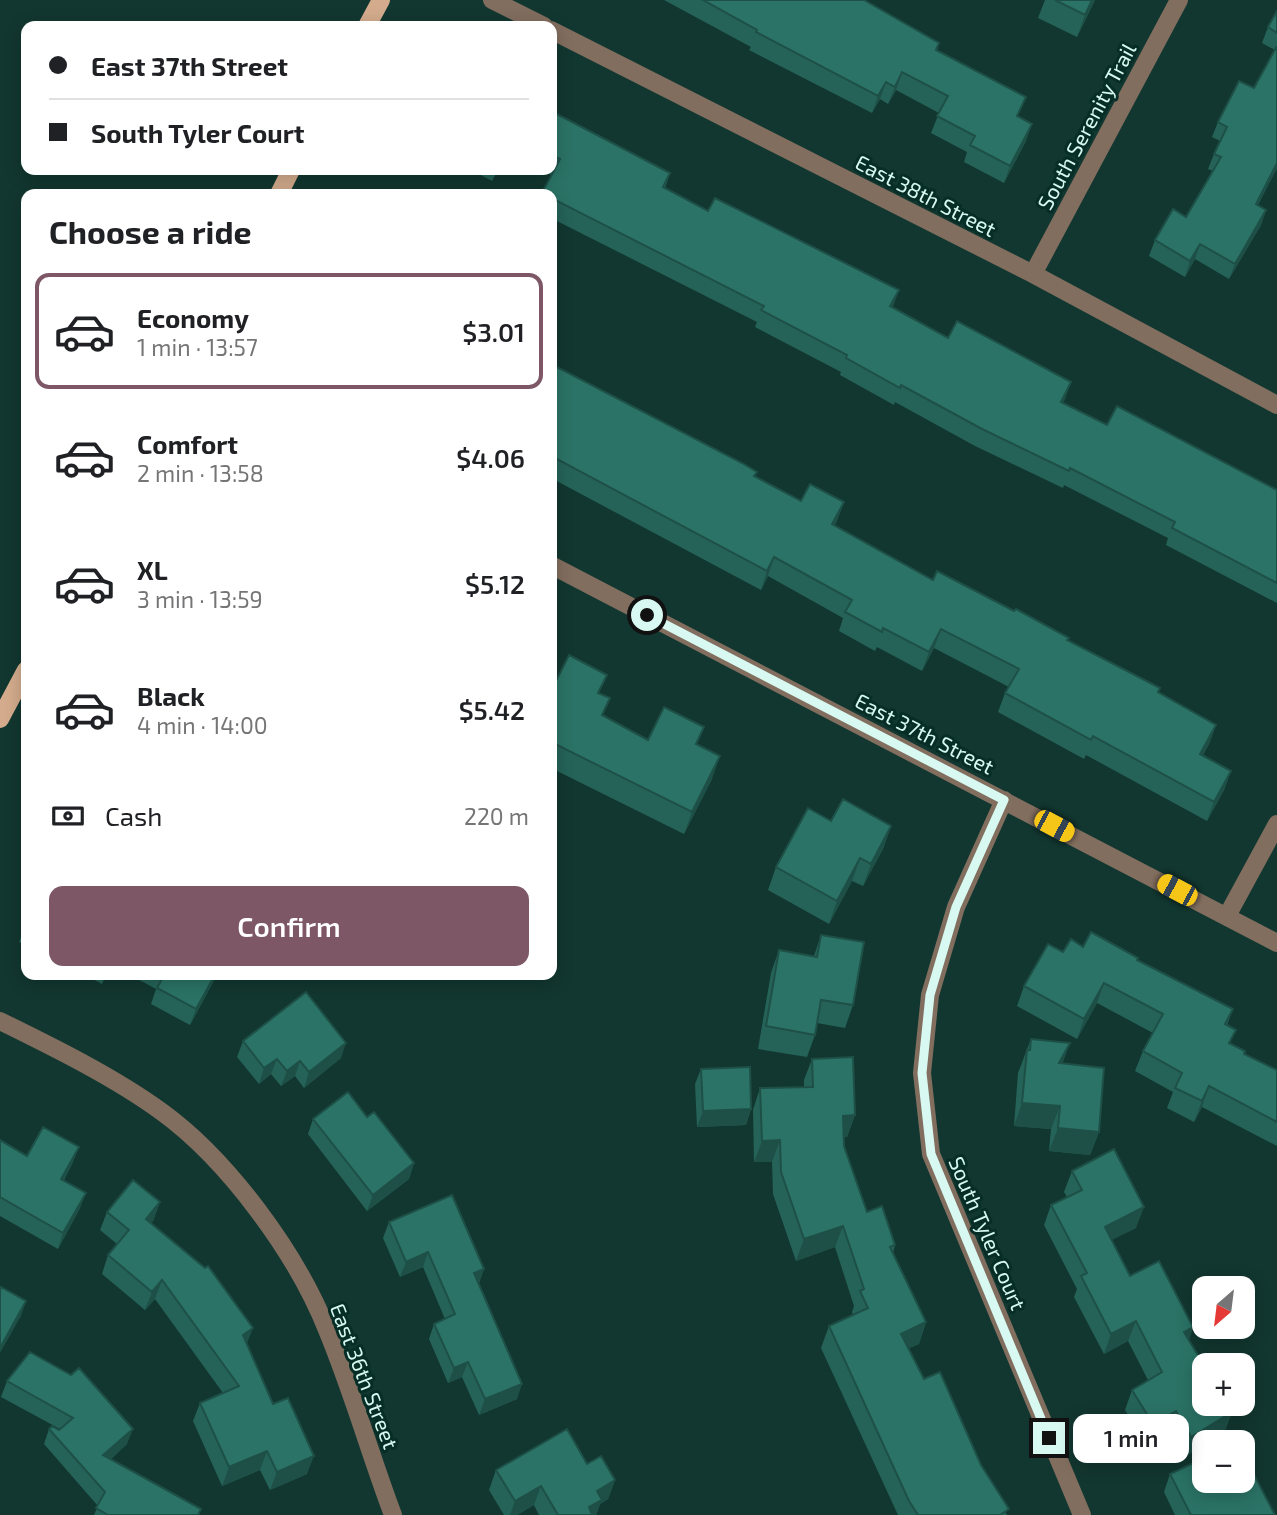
<!DOCTYPE html>
<meta charset="utf-8">
<style>
body{margin:0;font-family:"Exo 2",sans-serif;background:#f6f6f6;color:#202124;height:100vh;display:flex;flex-direction:column;font-size:26px;white-space:nowrap}
*{box-sizing:border-box;margin:0}
p{font-size:23px;color:#757577}
.icon{flex:none;width:38px;height:38px;fill:none;stroke:currentColor;stroke-width:2;stroke-linecap:round;stroke-linejoin:round}
.map{position:relative;flex:1;overflow:hidden}
.panel{position:absolute;left:21px;top:189px;width:536px;height:791px;display:flex;flex-direction:column;background:#fff;border-radius:14px;box-shadow:0 4px 18px #0003}
.panel>*{flex:none}
.hud{position:absolute;left:21px;top:21px;width:536px;height:154px;border-radius:14px;box-shadow:0 4px 18px #0003;display:grid;align-content:center;height:154px;padding:0 28px;background:#fff}
.needle{width:46px;rotate:208deg}
.controls{position:absolute;left:1192px;top:1276px;display:grid;gap:14px}
.controls a{display:grid;place-items:center;width:63px;height:63px;border-radius:14px;background:#fff;box-shadow:0 4px 18px #0003;font-size:35px}
.end{position:absolute;width:32px;height:32px;margin:-16px;border:9px solid #d7f9f1;background:#111;box-shadow:0 0 0 4px #111}
.from{border-radius:50%}
.bubble{position:absolute;height:49px;border-radius:14px;background:#fff;box-shadow:0 4px 18px #0003;font-size:23px;font-weight:600;line-height:49px;text-align:center}
.car{position:absolute;width:21px;height:42px;margin:-21px -10px;border-radius:9px;box-shadow:0 0 5px 2px #0007;background:linear-gradient(#f5c518 24%,#345 0 40%,#f5c518 0 76%,#345 0 86%,#f5c518 0)}
.hud b{display:flex;align-items:center;gap:24px;height:66px;font-size:26px}
.hud b+b{border-top:2px solid #e0e0e0}
.hud i{width:18px;height:18px;background:#202124}
ul{padding:0;list-style:none}
li{display:flex;align-items:center;gap:21px;height:116px;margin:0 14px 10px;padding:0 14px;border:4px solid transparent;border-radius:14px}
li div{flex:1}
li b{display:block;font-size:26px}
li em{font-style:normal;font-weight:600}
li.selected{border-color:#7e5766}
li>.icon{width:63px;height:63px;stroke-width:1.5}
h2{padding:0 28px;font-size:32px;line-height:84px}
.pay{display:flex;align-items:center;gap:18px;height:77px;padding:0 28px;font-size:26px}
.pay p{margin-inline-start:auto}
.button{display:flex;gap:14px;margin-top:auto;padding:14px 28px}
.button a{flex:1;height:80px;border-radius:14px;background:#7e5766;color:#fff;font-size:28px;font-weight:600;line-height:80px;text-align:center}
.map>svg:first-child{display:block}
.lines{fill:none;stroke-linecap:round;stroke-linejoin:round}
.minor{stroke:#826e5f;stroke-width:18}
.major{stroke:#d4ac8d;stroke-width:18}
.wall{fill:#256358}
.shaded-wall{fill:#1e5047}
.building{fill:#2b7366;stroke:#1e5047;stroke-width:2}
.route{stroke:#d7f9f1;stroke-width:9}
.labels{text-anchor:middle;dominant-baseline:central;stroke-width:6;stroke-linejoin:round;paint-order:stroke}
.street-label{font-size:21px;fill:#d7f9f1;stroke:#062d26}
</style>
<div class="map">
<svg width="1277" height="1515" viewBox="0 0 1277 1515">
<rect width="100%" height="100%" fill="#123730"/>
<g class="lines">
<path class="minor" d="M492,0L544,26
M551,30L1033,274L1277,405
M1033,274L1179,0
M551,565L1277,943
M1004,800L956,907L930,995L922,1073L931,1154L1082,1515
M1227,916L1277,824
M0,1021C53,1047 114,1077 162,1112C228,1160 297,1254 327,1330C352,1390 370,1454 393,1515"/>
<path class="major" d="M367,26L381,0
M279,194L291,170
M0,719L26,670"/>
</g>
<path class="wall" d="M664,0H864L939,43L937,51L1019,117L1026,141L1004,183L964,162L967,152L931,133L939,113L896,90L888,104L880,99L872,113L749,50L751,47Z
M1045,0H1095L1077,37L1038,18Z
M1277,11V168L1258,205L1266,210L1261,225L1229,279L1195,259L1185,277L1149,256L1155,240L1186,217L1213,171L1208,169L1214,154L1220,141L1212,137L1218,122L1254,88L1275,50L1262,43L1268,27Z
M551,111L670,173L665,188L892,307L948,338L1071,382L1063,403L1107,425L1277,490V603L1166,545L1168,538L1064,485L1063,488L975,446L895,402L894,405L840,375L841,372L755,327L757,322L551,218V194H542L552,175L541,170H551Z
M471,170H498L492,181Z
M551,364L757,472L755,476L801,501L844,502L835,525L933,580L1068,641L1216,725L1209,744L1203,755L1231,771L1224,790L1207,821L1086,755L1084,759L998,712L1005,693L1009,687L934,648L922,671L877,647L875,651L839,631L843,618L768,576L761,590L551,478Z
M551,676L600,694L603,716L648,740L698,745L712,779L684,834L551,768Z
M891,826L883,849L863,886L852,881L829,924L768,890L776,867Z
M26,924V945L19,942Z
M821,935L853,1005L845,1028L817,1023L815,1035L807,1057L758,1049L771,973L779,950L814,956Z
M1083,947L1137,961L1233,1009L1227,1025L1231,1044L1244,1054L1277,1070V1146L1202,1107L1194,1122L1167,1108L1173,1092L1135,1071L1143,1051L1153,1033L1097,1003L1077,1039L1017,1006L1024,986L1063,952Z
M85,975H106L102,984Z
M130,975H217L190,1025L151,1004L156,989Z
M1031,1039L1063,1064L1099,1132L1090,1155L1049,1151L1051,1129L1014,1126L1018,1073Z
M243,1041L341,1058L304,1088L295,1076L281,1086L271,1074L259,1084L237,1057Z
M812,1059L855,1115L847,1137H844V1146L867,1212L895,1245L893,1253L926,1322L919,1344L909,1348L924,1379L981,1465L1007,1515H898L821,1348L829,1326L853,1315L852,1312L854,1306L835,1247L796,1261L773,1194L772,1162H754L753,1110L760,1088L804,1087V1080Z
M701,1069L751,1109L746,1125L697,1127L695,1084Z
M367,1117L414,1163L409,1179L367,1211L308,1134L313,1119Z
M0,1140L27,1156L73,1162L64,1180L80,1208L58,1249L0,1216Z
M1072,1171L1136,1228L1111,1240L1130,1276L1193,1327L1189,1340L1225,1432L1209,1442H1204V1445L1184,1457L1168,1431L1146,1445L1125,1410L1132,1390L1148,1380L1128,1341L1104,1354L1074,1297L1077,1289L1044,1225L1051,1205L1067,1197L1064,1192Z
M160,1202L153,1221L151,1223L247,1344L273,1404L307,1474L270,1490L260,1470L222,1486L193,1421L200,1403L223,1393L155,1299L145,1310L102,1274L108,1255L117,1244L100,1230L107,1212Z
M389,1222L484,1269L479,1283L517,1399L479,1415L462,1377L448,1383L429,1339L434,1324L445,1319L423,1267L400,1277L383,1238Z
M7,1381L127,1444L111,1459L201,1509L199,1515H94L98,1506L44,1444L49,1429L59,1430L60,1429L1,1397Z
M587,1464L615,1480L608,1499L600,1504L596,1515H539L534,1505L517,1515H504L489,1490L496,1470Z
M1170,1474L1204,1480L1275,1515H1175L1164,1492Z"/>
<path class="shaded-wall" d="M1092,0H1095L1077,37L1085,15Z
M902,72L896,90L888,104L895,87Z
M886,82L880,99L872,113L878,96Z
M1032,124L1026,141L1004,183L1010,166Z
M1277,163V168L1250,219L1256,204Z
M1266,210L1261,225L1229,279L1235,264Z
M1200,244L1195,259L1185,277L1190,261Z
M899,290L893,307L890,306Z
M1071,382L1065,399L1054,419L1061,402Z
M844,502L837,521L825,543L832,524Z
M774,557L768,576L761,590L767,571Z
M941,629L934,648L922,671L929,652Z
M1216,725L1209,744L1193,773L1200,754Z
M720,756L712,779L684,834L692,812Z
M1231,771L1224,790L1207,821L1214,802Z
M891,826L883,849L863,886L871,864Z
M860,858L852,881L829,924L837,901Z
M215,975H217L190,1025L196,1009Z
M1104,983L1097,1003L1077,1039L1084,1019Z
M346,1043L341,1058L304,1088L309,1072Z
M1070,1043L1062,1065L1059,1063Z
M277,1059L271,1074L259,1084L264,1068Z
M300,1061L295,1076L281,1086L287,1071Z
M1209,1086L1202,1107L1194,1122L1202,1101Z
M1022,1103L1060,1106L1051,1129L1014,1126Z
M751,1109L746,1125L697,1127L703,1111Z
M855,1115L847,1137L835,1138L843,1116Z
M1058,1128L1099,1132L1090,1155L1049,1151Z
M780,1140L772,1162H754L762,1141Z
M79,1147L73,1162L56,1194L61,1179Z
M414,1163L409,1179L367,1211L373,1195Z
M86,1193L80,1208L58,1249L63,1233Z
M160,1202L153,1221L139,1238L146,1219Z
M1144,1207L1136,1228L1097,1247L1105,1227Z
M843,1226L835,1247L796,1261L804,1239Z
M428,1252L423,1267L400,1277L406,1262Z
M484,1269L478,1284L474,1273Z
M162,1280L155,1299L145,1310L152,1292Z
M26,1301L21,1316L0,1353V1348Z
M1136,1321L1128,1341L1104,1354L1111,1334Z
M926,1322L919,1344L893,1355L901,1334Z
M1193,1327L1186,1348L1184,1332Z
M253,1328L246,1346L243,1335Z
M468,1362L462,1377L448,1383L454,1368Z
M522,1384L517,1399L479,1415L485,1399Z
M1176,1411L1168,1431L1146,1445L1153,1424Z
M1232,1412L1225,1432L1209,1442H1204V1445L1184,1457L1191,1437Z
M133,1429L127,1444L98,1470L103,1455Z
M267,1451L260,1470L222,1486L229,1467Z
M314,1456L307,1474L270,1490L277,1472Z
M615,1480L608,1499L600,1504L596,1515H586L597,1491Z
M541,1486L534,1505L517,1515H510L515,1501Z"/>
<path class="building" d="M703,0H864L939,43L936,50L1026,97L1017,116L1032,124L1010,166L970,145L975,136L937,116L948,96L902,72L895,87L886,82L878,96L756,32L757,30Z
M1055,0H1092L1085,15Z
M1277,11V33L1268,27Z
M1277,46V163L1256,204L1266,210L1235,264L1200,244L1190,261L1155,240L1173,209L1186,217L1221,157L1214,154L1227,127L1218,122L1239,81L1254,88Z
M551,111L670,173L663,187L708,211L715,198L899,290L890,306L948,338L957,321L1071,382L1061,402L1107,425L1117,406L1277,490V583L1172,528L1175,522L1070,468L1069,471L982,429L901,385L900,388L846,358L847,355L761,310L764,306L551,198V194L542,193L560,159L551,155Z
M551,364L742,463L757,472L754,476L801,501L810,484L844,502L832,524L933,580L937,571L1014,611L1016,609L1069,638L1067,640L1160,688L1158,692L1216,725L1200,754L1231,771L1214,802L1093,736L1091,740L1005,693L1019,669L941,629L929,652L883,628L882,632L845,612L852,600L774,557L767,571L551,456Z
M569,655L607,675L598,693L610,698L602,715L648,740L664,707L704,727L696,744L720,756L692,812L551,742V676L557,679Z
M843,799L891,826L871,864L860,858L837,901L776,867L808,808L831,821Z
M1091,932L1138,958L1137,960L1233,1009L1225,1024L1236,1030L1229,1043L1245,1051L1244,1054L1277,1070V1122L1209,1086L1202,1101L1175,1088L1182,1073L1143,1051L1163,1014L1104,983L1084,1019L1024,986L1048,944L1063,952L1071,939L1083,947Z
M821,935L864,942L853,1005L821,1000L815,1035L766,1026L779,950L817,957Z
M164,975H215L196,1009L157,988Z
M306,992L346,1043L309,1072L300,1061L287,1071L277,1059L264,1068L243,1041Z
M1031,1039L1070,1043L1059,1063L1104,1068L1099,1132L1058,1128L1060,1106L1022,1103L1027,1050H1030Z
M853,1057L855,1115L843,1116L844,1146L867,1212L882,1206L895,1245L890,1247L926,1322L901,1334L924,1379L940,1372L981,1465L1009,1509L1000,1515H918L909,1501L829,1326L868,1308L860,1291L864,1289L843,1226L804,1239L781,1172L780,1140L762,1141L760,1088L813,1087L812,1059Z
M750,1067L751,1109L703,1111L701,1069Z
M348,1092L367,1117L374,1112L414,1163L373,1195L313,1119Z
M43,1127L79,1147L61,1179L86,1193L63,1233L0,1197V1140L27,1156Z
M1114,1149L1144,1207L1105,1227L1130,1276L1159,1261L1193,1327L1184,1332L1204,1365V1404H1227L1232,1412L1191,1437L1176,1411L1153,1424L1132,1390L1162,1372L1136,1321L1111,1334L1081,1276L1087,1273L1051,1205L1082,1190L1072,1171Z
M133,1180L160,1202L146,1219L205,1268L208,1266L253,1328L243,1335L273,1404L288,1398L314,1456L277,1472L267,1451L229,1467L200,1403L239,1386L162,1280L152,1292L108,1255L129,1230L107,1212Z
M452,1195L484,1269L474,1273L522,1384L485,1399L468,1362L454,1368L434,1324L455,1314L428,1252L406,1262L389,1222Z
M1,1287L26,1301L0,1348V1290Z
M30,1352L71,1375L79,1368L133,1429L103,1455L201,1509L198,1515H108L96,1508L105,1492L49,1429L52,1426L59,1430L73,1418L7,1381Z
M567,1429L587,1464L601,1456L615,1480L597,1491L602,1500L589,1507L592,1515H558L541,1486L515,1501L496,1470Z
M1204,1458V1480H1242V1468L1249,1465L1275,1515H1191L1170,1474Z"/>
<g class="lines">
<path class="route" d="M647,615L1004,800L956,907L930,995L922,1073L931,1154L1049,1438"/>
</g>
<g class="labels">
<g class="street-label">
<text transform="translate(1086 126) rotate(-62)">South Serenity Trail</text>
<text transform="translate(926 195) rotate(27)">East 38th Street</text>
<text transform="translate(925 733) rotate(27)">East 37th Street</text>
<text transform="translate(988 1233) rotate(67)">South Tyler Court</text>
<text transform="translate(365 1376) rotate(69)">East 36th Street</text>
</g>
</g>
</svg>
<div class="controls">
<a><svg class="needle" viewBox="-14 -14 28 28"><path d="M0-13l5 13h-10z" fill="#e53935"/><path d="M0 13l5-13h-10z" fill="#757577"/></svg></a>
<a>+</a>
<a>−</a>
</div>
<i class="end from" style="left:647px;top:615px"></i>
<i class="end" style="left:1049px;top:1438px"></i>
<div class="bubble" style="left:1073px;top:1414px;width:116px">1 min</div>
<i class="car" style="left:1054px;top:826px;rotate:118deg"></i>
<i class="car" style="left:1177px;top:890px;rotate:298deg"></i>
<div class="hud">
<b><i class="from"></i>East 37th Street</b>
<b><i></i>South Tyler Court</b>
</div>
<section class="panel">
<h2>Choose a ride</h2>
<ul>
<li class="selected"><svg class="icon" aria-label="car" viewBox="0 0 24 24"><path d="M5 17H2v-5l4-1 3-4h7l3 4 3 1v5h-3M9 17h6M6 11h13"/><circle cx="7" cy="17" r="2"/><circle cx="17" cy="17" r="2"/></svg><div><b>Economy</b><p>1 min · 13:57</p></div><em>$3.01</em></li>
<li><svg class="icon" aria-label="car" viewBox="0 0 24 24"><path d="M5 17H2v-5l4-1 3-4h7l3 4 3 1v5h-3M9 17h6M6 11h13"/><circle cx="7" cy="17" r="2"/><circle cx="17" cy="17" r="2"/></svg><div><b>Comfort</b><p>2 min · 13:58</p></div><em>$4.06</em></li>
<li><svg class="icon" aria-label="car" viewBox="0 0 24 24"><path d="M5 17H2v-5l4-1 3-4h7l3 4 3 1v5h-3M9 17h6M6 11h13"/><circle cx="7" cy="17" r="2"/><circle cx="17" cy="17" r="2"/></svg><div><b>XL</b><p>3 min · 13:59</p></div><em>$5.12</em></li>
<li><svg class="icon" aria-label="car" viewBox="0 0 24 24"><path d="M5 17H2v-5l4-1 3-4h7l3 4 3 1v5h-3M9 17h6M6 11h13"/><circle cx="7" cy="17" r="2"/><circle cx="17" cy="17" r="2"/></svg><div><b>Black</b><p>4 min · 14:00</p></div><em>$5.42</em></li>
</ul>
<div class="pay"><svg class="icon" aria-label="cash" viewBox="0 0 24 24"><path d="M3 7h18v10H3z"/><circle cx="12" cy="12" r="2"/></svg>Cash<p>220 m</p></div>
<div class="button"><a>Confirm</a></div>
</section>
</div>
